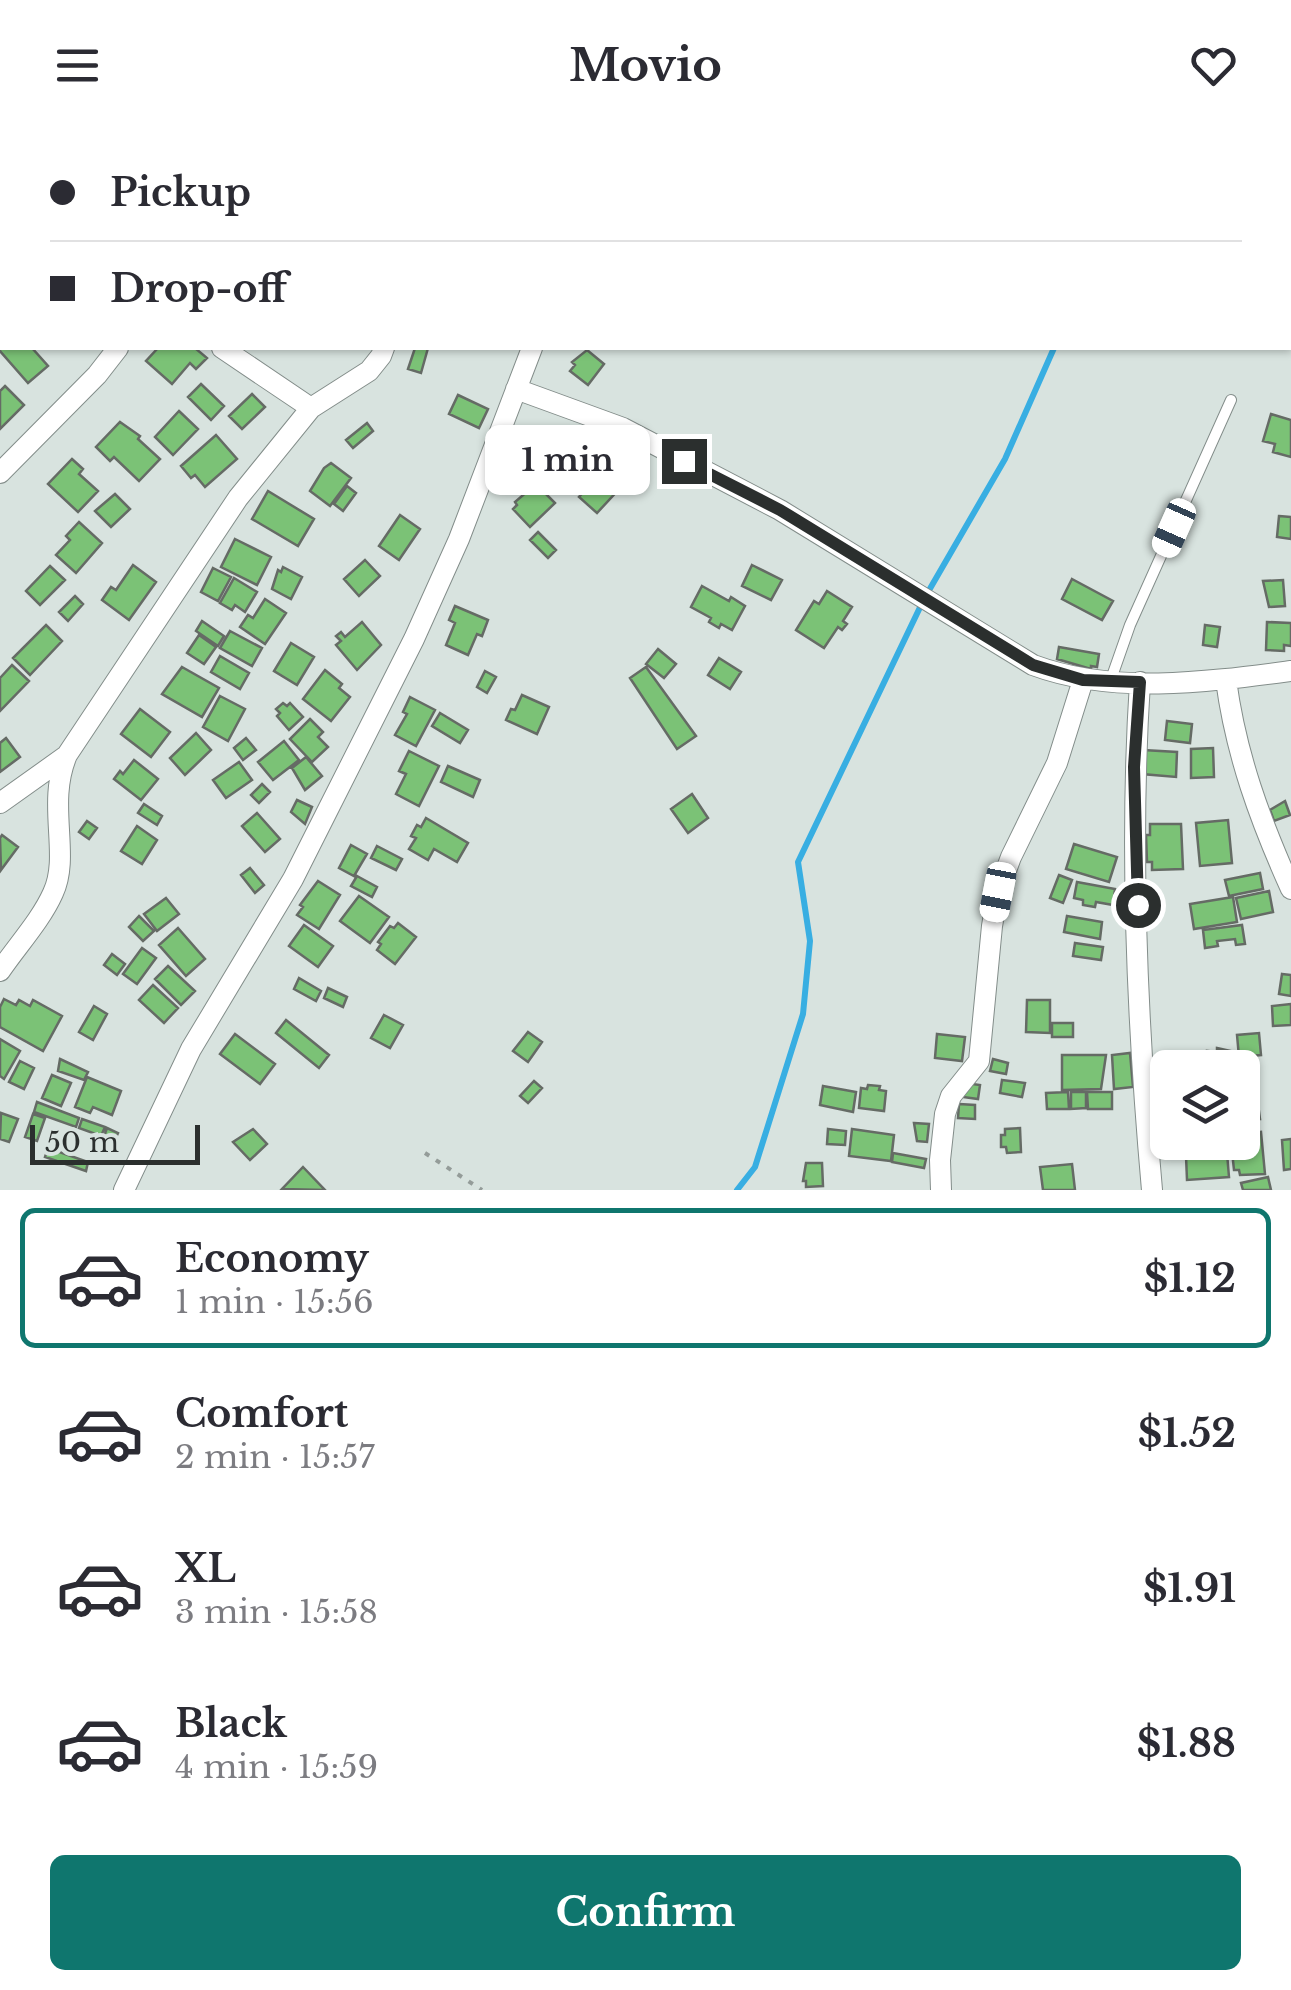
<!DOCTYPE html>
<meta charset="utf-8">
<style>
body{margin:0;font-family:"Libre Baskerville",serif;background:#f7f7f7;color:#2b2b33;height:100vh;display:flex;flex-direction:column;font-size:38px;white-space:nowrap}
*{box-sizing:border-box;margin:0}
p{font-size:32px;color:#7c7c81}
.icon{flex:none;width:55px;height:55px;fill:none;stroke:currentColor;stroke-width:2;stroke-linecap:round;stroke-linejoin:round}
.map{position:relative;height:1060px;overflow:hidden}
.side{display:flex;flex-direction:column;background:#fff;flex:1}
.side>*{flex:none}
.top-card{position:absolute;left:0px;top:0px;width:1292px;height:220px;box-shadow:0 2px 8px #0004;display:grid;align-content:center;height:220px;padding:0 50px;background:#fff}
.controls{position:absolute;left:1150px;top:920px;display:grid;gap:20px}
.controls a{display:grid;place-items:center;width:110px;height:110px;border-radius:15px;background:#fff;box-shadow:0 2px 8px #0004;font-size:50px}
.scale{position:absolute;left:30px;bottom:25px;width:170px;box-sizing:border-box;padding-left:10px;border:5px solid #2b2f2e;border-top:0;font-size:28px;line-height:35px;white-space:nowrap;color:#2b2f2e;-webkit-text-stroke:8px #d8e3df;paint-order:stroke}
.end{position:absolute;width:45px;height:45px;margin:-22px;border:12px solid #2b2f2e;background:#fff;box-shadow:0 0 0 5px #fff}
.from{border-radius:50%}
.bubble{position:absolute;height:70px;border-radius:15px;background:#fff;box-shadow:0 2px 8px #0004;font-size:32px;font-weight:800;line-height:70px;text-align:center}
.car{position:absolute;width:30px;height:60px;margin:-30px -15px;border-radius:12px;box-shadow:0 0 8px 2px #0007;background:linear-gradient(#fff 24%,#345 0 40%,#fff 0 76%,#345 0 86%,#fff 0)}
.top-card b{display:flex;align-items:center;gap:35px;height:95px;font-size:38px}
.top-card b+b{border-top:2px solid #e1e1e2}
.top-card i{width:25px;height:25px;background:#2b2b33}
ul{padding:18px 0 0;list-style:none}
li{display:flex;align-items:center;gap:30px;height:140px;margin:0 20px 15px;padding:0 30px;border:5px solid transparent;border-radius:15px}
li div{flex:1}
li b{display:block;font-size:38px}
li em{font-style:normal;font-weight:800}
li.current{border-color:#0f766e}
li>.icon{width:90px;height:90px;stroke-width:1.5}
.cta{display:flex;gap:20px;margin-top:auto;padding:20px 50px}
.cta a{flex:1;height:115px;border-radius:15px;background:#0f766e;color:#fff;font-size:40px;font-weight:800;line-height:115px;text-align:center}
header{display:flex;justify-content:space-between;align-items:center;height:130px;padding:0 50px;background:#fff;font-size:45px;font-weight:800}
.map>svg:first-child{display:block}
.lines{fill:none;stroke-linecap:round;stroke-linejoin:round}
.stream{stroke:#38aee2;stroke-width:6}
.building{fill:#7bc276;stroke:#656b65;stroke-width:2.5}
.lane-casing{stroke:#838d8a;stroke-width:12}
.street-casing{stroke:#838d8a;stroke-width:22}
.path{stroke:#949c99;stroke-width:4;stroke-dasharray:5 8;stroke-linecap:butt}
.lane{stroke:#fff;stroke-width:10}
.street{stroke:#fff;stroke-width:20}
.route{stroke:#2b2f2e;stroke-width:12}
</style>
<header><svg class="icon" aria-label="menu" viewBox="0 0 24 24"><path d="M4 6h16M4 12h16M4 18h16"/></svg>Movio<svg class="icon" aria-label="heart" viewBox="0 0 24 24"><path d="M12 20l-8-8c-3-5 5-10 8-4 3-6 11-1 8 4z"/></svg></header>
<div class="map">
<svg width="1291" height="1060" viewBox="0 0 1291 1060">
<rect width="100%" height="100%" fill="#d8e3df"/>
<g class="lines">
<path class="stream" d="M1146,2L1147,0
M737,1060L755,1037L803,884L810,811L798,732L924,469L1005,329L1054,218"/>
</g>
<path class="building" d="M2,208V218H32L48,236L28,253L0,221Z
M158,218H195L207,228L196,239L190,233L172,254L146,231Z
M415,218H428L421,243L408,239Z
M587,220L604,234L588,255L570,241L575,235L572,232Z
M201,254L224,276L211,290L188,267Z
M5,256L24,275L0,299V261Z
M252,264L265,277L242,299L229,286Z
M458,265L488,279L479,298L449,284Z
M179,281L198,299L173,325L155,307Z
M1271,284L1291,290V327L1273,322L1275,314L1263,311Z
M120,292L140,306L138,309L160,329L139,351L114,327L110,331L96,317Z
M367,293L373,301L353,318L346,310Z
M216,305L237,329L205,357L195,345L191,348L181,336Z
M627,310L647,326L625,353L605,337Z
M72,329L83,339L79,344L98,361L78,382L48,354Z
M331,333L351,348L330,376L310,361L324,338Z
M603,340L621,357L597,383L579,367Z
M536,354L555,373L530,397L513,379L517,375L515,372Z
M347,356L356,363L343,381L334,374Z
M268,361L314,389L298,416L252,389Z
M115,364L130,379L111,397L95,381Z
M400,385L420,399L399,430L379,416Z
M1279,386L1291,387V409L1277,407Z
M79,392L102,413L76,443L56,425L70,410L66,406Z
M538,402L556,420L548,428L530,410Z
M235,409L271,427L257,455L221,437Z
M365,430L380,446L359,466L344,449Z
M133,435L156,452L129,490L102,470L111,457L116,460Z
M752,435L782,450L771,470L742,456Z
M50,436L65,450L40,475L26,461Z
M283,437L302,447L291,469L272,459L278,440L281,442Z
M213,438L231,447L218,471L201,462Z
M234,448L257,462L245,482L235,475L232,480L220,473Z
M1072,449L1113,471L1102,490L1062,469Z
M1283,450L1285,476L1269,477L1263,451Z
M702,456L729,471L731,467L745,476L732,500L721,494L719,498L709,492L711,488L691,477Z
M827,461L852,477L843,491L847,494L842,500L838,497L824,518L796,500L814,471L819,474Z
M75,466L83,474L68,491L59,482Z
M265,469L286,483L265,514L240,497L248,485L253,488Z
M455,476L488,490L482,506L477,504L468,525L446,515L455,493L449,490Z
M202,491L224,506L218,516L196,501Z
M362,492L381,515L357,540L336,515L341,511L336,506L341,502L345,507Z
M1267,492L1291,493V516L1284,515V521L1266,520Z
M46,495L62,511L30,545L13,528Z
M1205,495L1220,497L1217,517L1203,515Z
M230,501L262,518L252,536L220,518Z
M199,505L216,517L204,534L187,523Z
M291,513L314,527L297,555L274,541Z
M1059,517L1099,524L1097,537L1091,536V539L1057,529Z
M658,519L676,534L664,548L646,534Z
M220,526L249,543L240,559L211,542Z
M719,528L741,542L730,559L708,545Z
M12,535L29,551L0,581V548Z
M182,537L219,558L202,587L162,564Z
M646,537L696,606L677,619L630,548Z
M325,540L342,554L339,558L350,567L331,591L303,569Z
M485,541L496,547L487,563L477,557Z
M522,565L549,577L537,604L506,590L511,579L515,580Z
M220,566L245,579L228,611L203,597Z
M410,567L435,580L416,616L395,605L407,584L403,582Z
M283,573L287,576L290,573L303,587L289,600L277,586L280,583L276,579Z
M140,579L170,602L151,627L121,604Z
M440,583L468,600L460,613L432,596Z
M310,589L323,602L318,607L328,617L312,632L290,609Z
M1167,591L1192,594L1190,613L1165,610Z
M196,603L211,620L185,645L170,628Z
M6,608L20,627L0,642V613Z
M246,608L256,620L243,630L234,618Z
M284,611L299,630L273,650L258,632Z
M1213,618L1214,647L1191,648V619Z
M1143,620L1177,622L1176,647L1142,644Z
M409,621L439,636L419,676L396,664L406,644L399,641Z
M306,627L322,646L305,660L292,638Z
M134,630L158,649L141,670L114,649L120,641L123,644Z
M239,632L252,650L226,668L213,650Z
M448,636L480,650L473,667L441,652Z
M262,654L270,662L259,673L251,665Z
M692,664L708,688L688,703L671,679Z
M297,670L312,677L305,694L291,682Z
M1285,671L1290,685L1274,691L1270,680Z
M144,674L162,686L157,695L138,683Z
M257,683L280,709L265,722L242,696Z
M426,688L468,713L457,732L434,719L428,730L409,719L416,708L411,706L417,695L421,697Z
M1228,690L1232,733L1200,736L1196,693Z
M87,691L97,698L89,709L79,702Z
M1150,694H1181L1183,739L1152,740V732H1147L1146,705H1150Z
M137,696L157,710L142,734L121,721Z
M2,705L18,717L1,740L0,708Z
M1074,714L1117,727L1109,752L1066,739Z
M351,715L367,724L354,746L339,738Z
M377,716L402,729L396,740L371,728Z
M250,738L264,755L255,763L241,745Z
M1260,743L1263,759L1229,766L1225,750Z
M1059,745L1072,750L1063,773L1050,768Z
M357,746L377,757L372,767L351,756Z
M318,751L340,765L319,799L297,785L303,777L300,775Z
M1077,752L1115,759L1113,775L1096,772L1095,777L1083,775V770L1074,768Z
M1269,761L1273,782L1241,789L1236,768Z
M359,766L389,787L370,813L340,791Z
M1233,767L1237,792L1194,799L1190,774Z
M166,768L179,784L157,801L144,784Z
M139,786L154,801L143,811L129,797Z
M1067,786L1102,792L1100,809L1064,802Z
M398,793L416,807L395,834L377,820L381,814L378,812L390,796L394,798Z
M304,795L333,816L318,837L289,816Z
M1242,795L1245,814L1236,815L1235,809L1217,811L1218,816L1205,818L1203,800Z
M178,798L205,829L186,846L159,815Z
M1075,813L1103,817L1101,830L1073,826Z
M142,818L156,828L137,854L123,844Z
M112,824L125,834L117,845L104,835Z
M168,836L195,861L181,875L155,849Z
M1282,844L1291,845V866L1279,864Z
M299,848L321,861L316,871L294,859Z
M153,855L178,878L164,893L139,870Z
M328,858L347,867L343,877L324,868Z
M4,869L16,875L19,870L30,876L33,870L62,886L43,921L0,897V877Z
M1027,870H1050V903L1026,902Z
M1291,874V895L1273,896L1272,876Z
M94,876L107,884L93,910L79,902Z
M384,885L403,895L390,918L371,908Z
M286,890L329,925L319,938L276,903Z
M1052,893H1073V907H1052Z
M528,902L542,912L528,932L513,921Z
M1259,903L1261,925L1239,927L1237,905Z
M235,904L275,934L260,954L220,924Z
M937,904L965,907L962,931L935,928Z
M0,909L20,921L4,949L0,946Z
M1217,918L1235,922V936H1207V921L1217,922Z
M1130,923L1133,957L1114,959L1112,925Z
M1062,925H1106L1101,959L1062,960Z
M60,929L88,942L84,950L58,941Z
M993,929L1008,933L1006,944L990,941Z
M20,931L34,938L24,959L9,952Z
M52,945L71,953L61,976L42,968Z
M87,947L121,961L112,985L93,977L90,983L75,977Z
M1002,950L1025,953L1022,967L1000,963Z
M534,951L542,958L528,973L520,966Z
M965,953L980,955L978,969L963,967Z
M868,955L880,956L879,960L886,961L884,981L859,978L861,958L867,959Z
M823,956L856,962L853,982L820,975Z
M1068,962L1069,979H1047L1046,963Z
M1071,962H1086V978L1071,979Z
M1087,962H1112V979H1088Z
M1252,968L1253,974H1258L1260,989L1242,990V969Z
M37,972L79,988L76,997L34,982Z
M959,974L975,975V989L958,988Z
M1,983L18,989L9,1012L0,1009Z
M33,984L45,988L37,1011L25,1007Z
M82,989L105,997L101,1006L79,998Z
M914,993L929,994L927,1012L917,1011Z
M107,998L118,1003L112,1016L102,1012Z
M1020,998L1021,1022L1007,1023L1006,1017H1001V1005H1005V999Z
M253,999L267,1014L250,1030L233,1012Z
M828,999L846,1001L845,1015L827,1014Z
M852,999L894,1005L891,1031L849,1026Z
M1261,1002L1265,1044L1240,1045L1239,1040H1234L1231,1012H1242V1004Z
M1291,1009V1039L1284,1040L1282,1010Z
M48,1018L88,1032L86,1041L45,1027Z
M1222,1020L1227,1023L1229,1047L1187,1050L1186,1026H1191V1023Z
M893,1023L926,1029L924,1038L892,1032Z
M806,1033H822L823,1056L806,1057V1051H803Z
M1072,1034L1075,1060H1043L1040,1037Z
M303,1037L325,1060L282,1059Z
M1268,1047L1271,1060H1243L1241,1053Z"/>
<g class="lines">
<g class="lane-casing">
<path id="lane" d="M1110,552L1130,495L1231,270"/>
</g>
<g class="street-casing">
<path id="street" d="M224,2L225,0
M444,2L445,0
M652,2L654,0
M222,218L311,278
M516,259L623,298L780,380L1033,535C1114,565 1207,552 1291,541
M0,343L97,245L118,218
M1226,550C1236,625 1260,690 1291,759
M1140,552C1129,720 1137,892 1152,1060
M0,673L66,626
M0,841C17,816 41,790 53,763C71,725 46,674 67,625L238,368L311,278L369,241L381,226L384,218
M124,1060L191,919L293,749L414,509L459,409L532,218
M941,1060L940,1030L945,984L951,966L979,931L992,796L998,762L1011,727L1057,633L1083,550"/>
</g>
<path class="path" d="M425,1023L482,1060"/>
<use href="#lane" class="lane"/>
<use href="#street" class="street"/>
</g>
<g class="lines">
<path class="route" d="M684,331L780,380L1033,535L1083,550L1140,552L1134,637L1138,775"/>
</g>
</svg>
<div class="controls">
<a><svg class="icon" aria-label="layers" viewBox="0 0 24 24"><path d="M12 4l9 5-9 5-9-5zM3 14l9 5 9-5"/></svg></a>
</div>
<div class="scale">50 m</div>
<i class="end from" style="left:1138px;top:775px"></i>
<i class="end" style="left:684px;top:331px"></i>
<div class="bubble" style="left:485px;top:295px;width:165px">1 min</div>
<i class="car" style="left:1174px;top:398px;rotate:204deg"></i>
<i class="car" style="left:998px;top:762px;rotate:191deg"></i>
<div class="top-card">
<b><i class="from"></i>Pickup</b>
<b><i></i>Drop-off</b>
</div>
</div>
<section class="side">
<ul>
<li class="current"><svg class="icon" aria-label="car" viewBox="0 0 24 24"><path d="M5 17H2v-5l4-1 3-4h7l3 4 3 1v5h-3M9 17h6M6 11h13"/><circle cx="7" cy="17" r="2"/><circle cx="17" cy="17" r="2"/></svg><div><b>Economy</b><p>1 min · 15:56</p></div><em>$1.12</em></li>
<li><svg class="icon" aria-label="car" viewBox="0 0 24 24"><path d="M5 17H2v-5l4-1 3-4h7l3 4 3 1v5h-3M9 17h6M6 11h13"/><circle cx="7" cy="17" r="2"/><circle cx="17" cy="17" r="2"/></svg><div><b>Comfort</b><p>2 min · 15:57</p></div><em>$1.52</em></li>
<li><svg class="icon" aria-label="car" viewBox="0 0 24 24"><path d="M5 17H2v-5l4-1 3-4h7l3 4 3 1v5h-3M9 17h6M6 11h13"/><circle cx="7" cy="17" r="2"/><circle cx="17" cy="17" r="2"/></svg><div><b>XL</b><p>3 min · 15:58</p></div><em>$1.91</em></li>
<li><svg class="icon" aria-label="car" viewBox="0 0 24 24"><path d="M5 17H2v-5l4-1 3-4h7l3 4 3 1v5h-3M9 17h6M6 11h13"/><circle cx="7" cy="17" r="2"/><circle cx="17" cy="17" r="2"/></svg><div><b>Black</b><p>4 min · 15:59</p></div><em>$1.88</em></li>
</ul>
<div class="cta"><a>Confirm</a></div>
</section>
